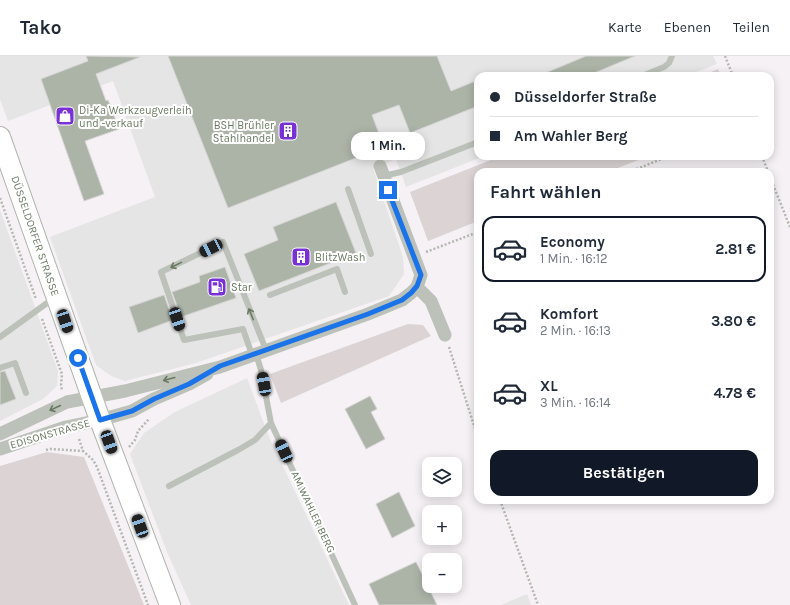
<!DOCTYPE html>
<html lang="de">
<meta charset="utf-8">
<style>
body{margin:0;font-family:Karla,sans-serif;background:#f6f6f7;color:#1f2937;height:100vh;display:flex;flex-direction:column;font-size:15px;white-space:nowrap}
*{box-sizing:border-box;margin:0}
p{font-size:13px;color:#747a83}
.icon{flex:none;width:22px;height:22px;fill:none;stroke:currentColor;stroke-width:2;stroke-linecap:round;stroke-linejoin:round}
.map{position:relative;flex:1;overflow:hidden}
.sheet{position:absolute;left:474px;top:112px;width:300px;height:336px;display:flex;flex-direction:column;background:#fff;border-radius:12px;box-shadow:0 2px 10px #0003}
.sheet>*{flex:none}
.guide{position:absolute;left:474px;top:16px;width:300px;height:88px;border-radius:12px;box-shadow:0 2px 10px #0003;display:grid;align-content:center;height:88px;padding:0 16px;background:#fff}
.fabs{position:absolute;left:422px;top:401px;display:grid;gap:8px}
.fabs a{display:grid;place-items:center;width:40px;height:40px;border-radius:8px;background:#fff;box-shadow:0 2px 10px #0003;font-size:20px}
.end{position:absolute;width:18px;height:18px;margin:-9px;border:5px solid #1a73e8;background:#fff;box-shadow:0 0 0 2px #fff}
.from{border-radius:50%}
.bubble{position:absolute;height:28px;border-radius:12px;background:#fff;box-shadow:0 2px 10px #0003;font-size:13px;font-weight:700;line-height:28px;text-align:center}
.car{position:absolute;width:12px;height:24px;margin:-12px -6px;border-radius:5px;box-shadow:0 0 3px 1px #0007;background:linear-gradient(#222 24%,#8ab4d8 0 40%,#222 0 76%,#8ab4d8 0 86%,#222 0)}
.guide b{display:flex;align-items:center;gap:14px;height:38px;font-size:15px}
.guide b+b{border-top:1px solid #e0e1e3}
.guide i{width:10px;height:10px;background:#1f2937}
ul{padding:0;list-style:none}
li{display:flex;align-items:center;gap:12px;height:66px;margin:0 8px 6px;padding:0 8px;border:2px solid transparent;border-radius:12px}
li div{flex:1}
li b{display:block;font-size:15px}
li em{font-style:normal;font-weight:700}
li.on{border-color:#111827}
li>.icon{width:36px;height:36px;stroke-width:1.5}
h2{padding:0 16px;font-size:18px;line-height:48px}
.action{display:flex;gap:8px;margin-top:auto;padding:8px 16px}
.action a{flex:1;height:46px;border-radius:12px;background:#111827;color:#fff;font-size:16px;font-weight:700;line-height:46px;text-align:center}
header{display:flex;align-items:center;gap:24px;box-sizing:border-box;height:56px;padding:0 20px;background:#fff;border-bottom:1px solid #e0e1e3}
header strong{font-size:19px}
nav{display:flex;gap:22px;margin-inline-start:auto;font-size:14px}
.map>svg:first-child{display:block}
.built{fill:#e5e5e5}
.green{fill:#dbd3d4}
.building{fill:#acb4a8;stroke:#d6d4d5}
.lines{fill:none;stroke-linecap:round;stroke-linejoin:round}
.primary-casing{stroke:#b0b6ad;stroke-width:22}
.path{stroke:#b4b8b2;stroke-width:2.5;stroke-dasharray:2 2;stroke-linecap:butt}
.lane{stroke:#bcc1b9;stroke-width:6}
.street{stroke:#bcc1b9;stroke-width:13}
.primary{stroke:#fff;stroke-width:20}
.oneway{stroke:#6a7a62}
.route{stroke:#1a73e8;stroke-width:5}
.labels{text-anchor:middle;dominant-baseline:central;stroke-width:4;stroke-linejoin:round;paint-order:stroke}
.poi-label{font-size:11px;fill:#6a7a62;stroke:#fff;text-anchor:start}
.street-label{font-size:11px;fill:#6a7a62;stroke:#fff}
</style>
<header>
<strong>Tako</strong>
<nav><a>Karte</a><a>Ebenen</a><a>Teilen</a></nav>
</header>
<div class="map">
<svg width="790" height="549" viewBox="0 0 790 549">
<rect width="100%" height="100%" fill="#f5f1f4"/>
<path class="built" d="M0,0H713L717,8L686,20H478V100H484L406,131L396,103L373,112L403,201L404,218L389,240L196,307L125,325L111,320L96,309L50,181L155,141L113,25L8,65L0,43Z
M0,154L58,315L57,330L43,343L0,365Z
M247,322L269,381L349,549H191L167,496L130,398L144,377L175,356Z
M527,538L531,549H501Z"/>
<path class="green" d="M718,13L721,20H702Z
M501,100H649L607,116H478V165L428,185L410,136Z
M408,268L423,269L431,280L281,347L270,318Z
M47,396L84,401L144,549H0V410Z"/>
<path class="building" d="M86,0L140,1L96,18L106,45L108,44L119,73L85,85L104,138L84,145L41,23L88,5Z
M168,0H437L451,35L478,24V50L410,77L399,49L372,59L384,91L228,152Z
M586,0H635L587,20H538Z
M336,146L356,197L259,235L244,198L278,184L273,171Z
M225,211L236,242L181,261L172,236L200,226L199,220Z
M164,239L173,264L138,277L129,251Z
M5,315L16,343L0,349V316Z
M370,340L377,353L371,356L385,383L366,393L345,353Z
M399,436L415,470L392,482L376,448Z
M416,506L437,549H379L369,528Z"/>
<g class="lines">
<g class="primary-casing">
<path id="primary" d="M0,81L100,364L170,549"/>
</g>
<path class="path" d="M725,0L733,20
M762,100L768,116
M629,116L669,100
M770,121L790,171
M0,142L36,243
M426,196L478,176
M42,263L62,318L61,329L62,335
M449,291L478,382
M79,383L83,395L93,404L97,411L148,549
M129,391L135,384L138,375L149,363
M46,394L50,393L83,395
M500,444L538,549"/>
<path class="lane" d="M642,20L664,11L669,7L672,0
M383,120L401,116L478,86
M348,133L371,198
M270,239L337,213L345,236
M0,281L54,242
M256,298L261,314L271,367L355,549
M252,299L243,273L184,284L161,216L223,186L266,294
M0,312L15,307L26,337
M169,430L238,394L255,384L271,367"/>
<path class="street" d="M417,231L431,245L445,279
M0,378L67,346L125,335L220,311L368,258L402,244L411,237L417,231L421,219L380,110
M0,393L66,371L100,364L132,355L154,343L189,328L207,318"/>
<use href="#primary" class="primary"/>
</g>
<defs><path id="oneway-shaft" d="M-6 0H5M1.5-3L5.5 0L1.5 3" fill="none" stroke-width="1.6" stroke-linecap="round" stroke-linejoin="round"/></defs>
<g class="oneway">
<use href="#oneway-shaft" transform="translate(176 209) rotate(154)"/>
<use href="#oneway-shaft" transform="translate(251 258) rotate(-112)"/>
<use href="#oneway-shaft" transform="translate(169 323) rotate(165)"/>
<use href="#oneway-shaft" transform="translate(55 352) rotate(155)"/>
</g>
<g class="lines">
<path class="route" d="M78,302L100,364L132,355L154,343L189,328L220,310L368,258L402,244L411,237L417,230L421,219L388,134"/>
</g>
<defs>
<g id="shop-square" transform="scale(1)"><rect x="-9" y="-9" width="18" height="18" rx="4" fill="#7930d5" stroke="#fff"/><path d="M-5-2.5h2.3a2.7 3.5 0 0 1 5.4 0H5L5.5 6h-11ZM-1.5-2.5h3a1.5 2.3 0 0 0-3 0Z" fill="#fff"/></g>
<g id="building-square" transform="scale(1)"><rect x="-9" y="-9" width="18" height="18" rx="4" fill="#7930d5" stroke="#fff"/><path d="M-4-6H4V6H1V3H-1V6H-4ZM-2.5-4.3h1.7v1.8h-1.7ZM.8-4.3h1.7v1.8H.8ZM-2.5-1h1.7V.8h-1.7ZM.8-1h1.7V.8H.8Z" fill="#fff"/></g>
<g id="fuel-square" transform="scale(1)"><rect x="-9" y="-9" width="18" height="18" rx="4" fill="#7930d5" stroke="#fff"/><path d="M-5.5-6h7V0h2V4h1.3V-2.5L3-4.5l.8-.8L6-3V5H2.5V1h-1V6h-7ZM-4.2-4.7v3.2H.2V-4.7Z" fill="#fff"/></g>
</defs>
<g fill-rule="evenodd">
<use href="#shop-square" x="65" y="60"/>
<use href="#building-square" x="288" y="75"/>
<use href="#building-square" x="301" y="201"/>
<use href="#fuel-square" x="217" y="231"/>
</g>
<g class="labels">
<g class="poi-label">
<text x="79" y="54">Di-Ka Werkzeugverleih<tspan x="79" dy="13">und -verkauf</tspan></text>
<text x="274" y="69" text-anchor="end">BSH Brühler<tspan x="274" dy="13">Stahlhandel</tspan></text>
<text x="315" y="201">BlitzWash</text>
<text x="231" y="231">Star</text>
</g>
<g class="street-label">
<text transform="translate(35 180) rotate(71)">DÜSSELDORFER STRASSE</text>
<text transform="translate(50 378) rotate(-16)">EDISONSTRASSE</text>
<text transform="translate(313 456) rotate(65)">AM WAHLER BERG</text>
</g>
</g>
</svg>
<div class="fabs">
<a><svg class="icon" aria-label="layers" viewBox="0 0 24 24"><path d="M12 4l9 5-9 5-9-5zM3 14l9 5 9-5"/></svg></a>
<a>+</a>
<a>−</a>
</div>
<i class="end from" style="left:78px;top:302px"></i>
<i class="end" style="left:388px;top:134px"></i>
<div class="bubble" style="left:351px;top:76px;width:74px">1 Min.</div>
<i class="car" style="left:211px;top:192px;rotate:244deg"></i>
<i class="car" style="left:177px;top:263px;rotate:162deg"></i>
<i class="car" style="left:65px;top:265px;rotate:161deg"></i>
<i class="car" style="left:264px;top:328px;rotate:350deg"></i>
<i class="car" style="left:109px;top:386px;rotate:160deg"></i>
<i class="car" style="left:284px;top:395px;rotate:335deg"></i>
<i class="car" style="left:140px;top:470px;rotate:340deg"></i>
<div class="guide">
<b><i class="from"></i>Düsseldorfer Straße</b>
<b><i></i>Am Wahler Berg</b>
</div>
<section class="sheet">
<h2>Fahrt wählen</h2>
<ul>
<li class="on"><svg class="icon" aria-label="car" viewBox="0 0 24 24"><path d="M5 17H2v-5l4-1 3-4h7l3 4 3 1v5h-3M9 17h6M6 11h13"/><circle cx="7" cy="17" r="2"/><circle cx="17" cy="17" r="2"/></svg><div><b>Economy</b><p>1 Min. · 16:12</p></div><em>2.81 €</em></li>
<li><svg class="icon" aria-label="car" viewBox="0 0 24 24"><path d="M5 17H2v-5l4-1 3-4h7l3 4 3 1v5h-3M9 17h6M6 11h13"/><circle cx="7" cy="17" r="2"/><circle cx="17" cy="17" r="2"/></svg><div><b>Komfort</b><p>2 Min. · 16:13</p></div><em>3.80 €</em></li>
<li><svg class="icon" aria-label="car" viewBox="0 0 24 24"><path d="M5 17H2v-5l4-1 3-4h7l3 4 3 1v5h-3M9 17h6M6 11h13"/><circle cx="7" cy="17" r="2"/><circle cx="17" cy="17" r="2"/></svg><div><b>XL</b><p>3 Min. · 16:14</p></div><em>4.78 €</em></li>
</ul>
<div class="action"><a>Bestätigen</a></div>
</section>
</div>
